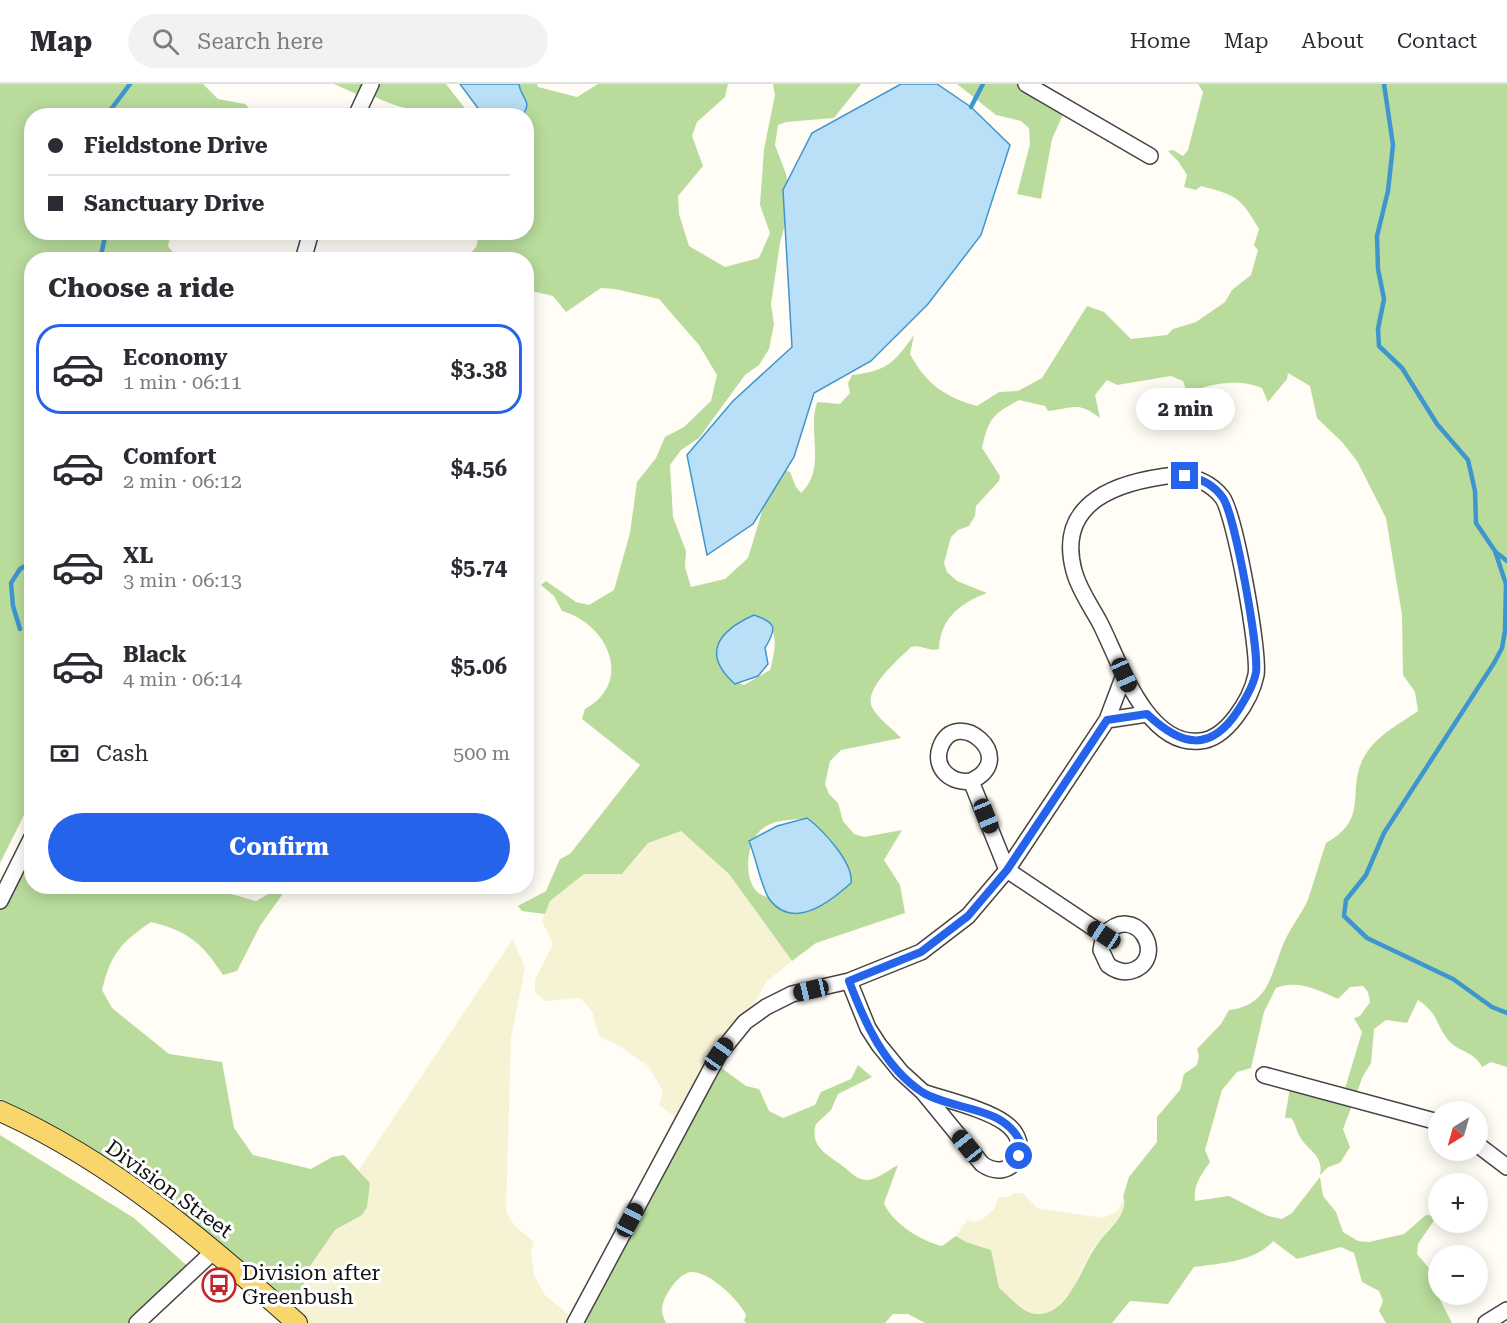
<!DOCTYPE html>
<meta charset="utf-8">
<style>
body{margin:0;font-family:"Roboto Serif",serif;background:#f2f2f3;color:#2b2b33;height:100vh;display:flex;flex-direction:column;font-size:22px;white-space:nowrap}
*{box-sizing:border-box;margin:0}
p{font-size:20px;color:#7c7c81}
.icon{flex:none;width:33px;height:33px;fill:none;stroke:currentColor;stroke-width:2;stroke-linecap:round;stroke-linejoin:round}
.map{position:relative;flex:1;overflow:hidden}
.sheet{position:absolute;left:24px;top:168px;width:510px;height:642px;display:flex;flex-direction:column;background:#fff;border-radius:24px;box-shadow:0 3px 15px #0003}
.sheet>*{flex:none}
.banner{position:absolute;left:24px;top:24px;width:510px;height:132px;border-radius:24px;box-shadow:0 3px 15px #0003;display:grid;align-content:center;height:132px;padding:0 24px;background:#fff}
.needle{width:39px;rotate:217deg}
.controls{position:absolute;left:1428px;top:1017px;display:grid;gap:12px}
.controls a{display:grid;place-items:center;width:60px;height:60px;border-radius:50%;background:#fff;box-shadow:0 3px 15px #0003;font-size:30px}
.end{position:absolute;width:27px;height:27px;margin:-14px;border:8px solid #2563eb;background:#fff;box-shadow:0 0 0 3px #fff}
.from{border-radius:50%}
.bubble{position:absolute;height:42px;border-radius:21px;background:#fff;box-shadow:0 3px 15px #0003;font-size:20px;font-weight:700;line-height:42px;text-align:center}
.car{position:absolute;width:18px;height:36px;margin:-18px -9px;border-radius:8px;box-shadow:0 0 4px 2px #0007;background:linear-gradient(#222 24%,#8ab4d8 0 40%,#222 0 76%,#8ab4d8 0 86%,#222 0)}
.banner b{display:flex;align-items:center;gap:21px;height:57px;font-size:22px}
.banner b+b{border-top:2px solid #e1e1e2}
.banner i{width:15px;height:15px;background:#2b2b33}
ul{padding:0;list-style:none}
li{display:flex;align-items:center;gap:18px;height:90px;margin:0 12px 9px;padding:0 12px;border:3px solid transparent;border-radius:24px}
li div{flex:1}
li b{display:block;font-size:22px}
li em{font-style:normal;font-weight:700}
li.selected{border-color:#2563eb}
li>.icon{width:54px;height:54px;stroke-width:1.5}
h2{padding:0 24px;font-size:27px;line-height:72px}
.pay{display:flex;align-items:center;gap:15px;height:66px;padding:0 24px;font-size:22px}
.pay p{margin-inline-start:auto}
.primary-button{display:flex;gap:12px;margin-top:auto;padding:12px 24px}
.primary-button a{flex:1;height:69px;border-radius:36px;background:#2563eb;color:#fff;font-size:24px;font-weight:700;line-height:69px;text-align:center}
header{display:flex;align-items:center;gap:36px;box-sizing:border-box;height:84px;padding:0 30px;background:#fff;border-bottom:2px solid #e1e1e2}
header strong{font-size:28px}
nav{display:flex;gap:33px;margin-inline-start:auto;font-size:21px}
.search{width:420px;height:54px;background:#f2f2f3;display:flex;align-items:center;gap:15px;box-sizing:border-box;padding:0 21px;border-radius:33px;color:#7c7c81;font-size:22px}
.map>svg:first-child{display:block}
.farmland{fill:#f6f3d4}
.forest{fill:#b9dc9c;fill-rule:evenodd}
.water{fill:#b9e0f7;stroke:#3f96cf;stroke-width:1.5}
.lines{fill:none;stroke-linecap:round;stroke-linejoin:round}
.stream{stroke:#3f96cf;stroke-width:4.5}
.minor-casing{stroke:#444;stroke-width:18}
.major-casing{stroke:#222;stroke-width:22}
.minor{stroke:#fff;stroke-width:15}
.major{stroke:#f9d66b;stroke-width:20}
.route{stroke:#2563eb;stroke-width:8}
.labels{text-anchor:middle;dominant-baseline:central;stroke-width:6;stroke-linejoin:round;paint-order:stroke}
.street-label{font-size:21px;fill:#111;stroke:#fff}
.poi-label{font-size:21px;fill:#111;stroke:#fff;text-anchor:start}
</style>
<header>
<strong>Map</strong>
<div class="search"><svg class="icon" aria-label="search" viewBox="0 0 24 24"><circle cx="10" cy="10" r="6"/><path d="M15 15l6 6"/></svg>Search here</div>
<nav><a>Home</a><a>Map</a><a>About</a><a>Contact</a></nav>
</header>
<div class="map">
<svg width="1507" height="1239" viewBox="0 0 1507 1239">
<rect width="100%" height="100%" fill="#fffdf5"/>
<path class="farmland" d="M681,747L729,790L792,877L767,897L719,981L681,1037L659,1021L663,1007L648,982L620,962L599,952L592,927L580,914L545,917L535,908V896L553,860L542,837L550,817L584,790H622L648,759Z
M513,855L525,884L511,954L506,1128L515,1142L534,1158L531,1167L534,1191L545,1211L571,1233L574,1239H296L282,1224L303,1204L306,1188L335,1146L362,1131L370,1099L359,1086Z
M1015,1109H1023L1037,1124L1103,1134L1116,1128L1124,1116L1126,1118L1125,1127L1092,1165L1072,1206L1055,1226L1046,1230L1030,1229L998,1204L991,1166L966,1158L956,1152L967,1136L975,1138L984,1134L994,1125L998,1113H1009Z"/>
<path class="forest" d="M0,0H203L218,15L245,20L256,31L32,32V148L171,149L168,162L178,175L32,176L31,717L0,779Z
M334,0H446L470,31C433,31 402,27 369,10L363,13Z
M509,0H537L538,3L577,13L598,0H728L725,13L697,38L692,52L703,82L678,112L679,130L689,162L725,183L759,174L770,149L760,121L764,65L775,11L773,0H861L834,34L786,38L778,41L775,61L786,90L791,118L780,159L771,220L774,240L769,265L759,281L745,291L699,354L681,366L670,381L673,433L686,467L685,483L691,503L725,495L748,474L767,411L784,386L790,388L796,403L801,409C827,385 807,348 817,318L840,320L850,309L848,299L852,291C887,287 894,279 914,251L910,270C926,300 945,313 977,322L999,308L1018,307L1042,294L1087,222L1104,228L1131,255L1167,251L1173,245L1196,238L1225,218L1232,206L1251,191L1258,166L1254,161L1259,145C1241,114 1237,111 1201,102L1196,106L1184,103L1187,91L1178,77L1168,67L1173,66L1183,72L1188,66L1203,8L1198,0H1507V983L1491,978L1482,983C1475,968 1459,968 1449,957C1435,940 1439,930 1418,916L1407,939L1386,936L1374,945L1371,979L1363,992L1343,1045L1350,1063L1340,1079L1328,1083L1320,1091C1324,1071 1308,1067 1300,1053C1296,1046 1296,1040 1291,1034H1285L1290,1003L1343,1011L1362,948L1354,934L1360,932L1370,918L1368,908L1363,902L1350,903L1338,915C1319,906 1297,895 1276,904L1264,928L1251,984L1237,988L1222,1006L1205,1066L1210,1078C1201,1091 1193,1101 1195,1117L1229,1112L1268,1132L1282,1135L1292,1129L1320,1093L1323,1112L1336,1128L1343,1148L1358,1157L1369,1158L1404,1150L1426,1131L1437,1132L1418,1160L1417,1170L1429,1184V1194L1452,1239H1386L1379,1227L1383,1217L1379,1207L1362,1198L1354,1169L1341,1163L1297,1175L1273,1157C1255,1178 1220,1179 1194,1183L1168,1220L1130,1217L1112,1239H925L908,1230H893L885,1239H747L744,1237L746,1231C739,1216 710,1188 692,1188C679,1188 662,1213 662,1226C662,1230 664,1235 666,1239H574L720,983L746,1002L759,1005L769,1027L783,1034L815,1021L821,1008L851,995L858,981L872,993L838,1010L831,1026L816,1040C809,1064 829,1071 844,1083C852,1089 856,1096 868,1096C877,1095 889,1086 898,1081L884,1119C892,1139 921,1157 942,1162L956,1152L966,1158L991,1166L999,1204C1008,1211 1021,1226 1031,1229C1068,1239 1082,1178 1099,1158C1109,1145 1130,1128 1123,1113L1129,1093L1157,1058V1033L1180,1006L1184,990L1197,981L1199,972L1197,965L1221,940L1229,926C1272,921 1271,885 1286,854C1292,842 1301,830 1307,818C1314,799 1319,779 1326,759C1373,733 1343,704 1367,668C1379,650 1401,639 1418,627L1415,608L1403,591L1402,531L1386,434L1357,377L1342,358L1317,334L1310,302L1288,289L1287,295L1268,318L1262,304C1241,295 1208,298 1188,311L1183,297L1171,292L1117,301L1107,296L1095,311L1100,334C1078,317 1074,324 1048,327L1045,322L1019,316C992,331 989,334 982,364L1000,392L999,397L976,422L975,432L969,442L958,446L951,453L944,479L947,488L957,497L987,509C960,519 940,535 939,565C928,568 921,560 911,563C899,575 863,605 872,623C877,634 892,644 901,654L841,666L830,677L825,700L829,710L838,719L843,737L854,750L864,753L902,746L884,776L900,801L905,829L816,859L792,877L729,790L681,747L648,759L622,790H584L550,817L545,830L522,827L518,822L546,807L560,775L570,770L640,681L582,635L585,625C634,598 608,540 562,527L554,512L541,501L546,497L576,518L589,521L614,506L630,449L637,398L656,374L665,353L684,343L711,317L717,291L699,261L659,215L615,205L601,204L566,228L553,212L527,206L526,176H465L476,163L480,149L526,148V32L503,31ZM766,535C779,552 775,566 770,586L744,601L731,596ZM802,735C821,742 837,758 843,778L802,819C790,816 770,816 760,810C743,799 746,763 758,749C769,736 787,736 802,735Z
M957,0H1038L1066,24L1052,55L1041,115L1017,110L1030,60L1029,44L1021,37L996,31Z
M31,753L32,802L223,803L231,810L256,817L277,805L284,808L260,842L237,887L223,891C202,859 188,847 151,838C120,859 111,870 102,906L112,924L169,970L222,978L234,1044L253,1071L311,1085L332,1073L344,1071L370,1099L367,1123L362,1131L335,1146L306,1188L303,1204L286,1220C202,1140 106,1065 0,1015V818Z
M0,1051L134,1134L194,1188L139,1239H0Z"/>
<path class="water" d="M460,0H519C520,13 534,18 522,31H483Z
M901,0H937L971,23L1010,61L981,151L928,220L871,277L814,309L794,373L753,440L707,471L687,371L733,317L792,263L783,106L812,49Z
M754,531C777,539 777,544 765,564L768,580L758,592L735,600C701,570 718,547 754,531Z
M807,734C823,746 854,779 851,799C831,817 794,847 770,816C761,804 756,773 749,757L777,742Z"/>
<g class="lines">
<path class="stream" d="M1384,0L1393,61L1388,107L1377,152L1378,185L1384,215L1378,245L1379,262L1402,284L1437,340L1468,376L1475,407L1476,439L1495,467L1506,500L1505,547L1502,564L1494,579L1384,749L1366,791L1346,816L1344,832L1367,854L1453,895L1492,923L1507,929
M971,23L983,0
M106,32L130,0
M100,176L106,148
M1497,469L1507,477
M20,545L13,522L11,499L20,485L32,478"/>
<g class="minor-casing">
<path id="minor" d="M1026,0L1150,72
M356,32L371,0
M303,176L311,148
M1175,391C1194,392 1210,398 1222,413C1235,430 1260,570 1256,591C1251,615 1227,655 1200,657C1146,663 1119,576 1100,539C1091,522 1079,506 1074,487C1055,416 1121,397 1175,391Z
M1107,636L1147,630
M971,697C952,700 933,685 940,664C955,620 1021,674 971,697L1007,786L1104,851L1101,866L1108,881C1116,887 1124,890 1134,886C1168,872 1135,817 1104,851
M0,817L32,753
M849,897L868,944L879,961L901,988L923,1008L982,1080C1012,1101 1036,1061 1005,1039C986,1025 946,1016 923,1008
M1264,991L1438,1038
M1478,1061L1507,1083
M137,1239L215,1166
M575,1239L719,970L745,938L766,923L792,910L849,897L921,868L968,832L1007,786L1107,636L1124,591
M1486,1239L1507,1226"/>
</g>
<g class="major-casing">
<path id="major" d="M0,1027C112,1077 206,1158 297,1239"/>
</g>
<use href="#minor" class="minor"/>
<use href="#major" class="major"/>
</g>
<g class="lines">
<path class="route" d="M1019,1072L1020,1057C1002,1021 953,1027 922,1008C884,983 864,937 849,897L921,868L968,832L1007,786L1107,636L1147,630C1182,663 1211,669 1239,625C1246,614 1254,601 1256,588C1259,565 1235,432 1223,414C1214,401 1200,394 1185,392"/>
</g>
<defs>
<g id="bus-ring" transform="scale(1.725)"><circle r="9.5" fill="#fff" stroke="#c4262e" stroke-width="1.5"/><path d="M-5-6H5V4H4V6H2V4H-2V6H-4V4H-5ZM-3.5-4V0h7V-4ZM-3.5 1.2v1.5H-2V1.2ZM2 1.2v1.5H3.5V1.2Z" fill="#c4262e"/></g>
</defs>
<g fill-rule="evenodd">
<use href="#bus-ring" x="219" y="1201"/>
</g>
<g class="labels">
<g class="street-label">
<text transform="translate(169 1105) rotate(36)">Division Street</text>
</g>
<g class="poi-label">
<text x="242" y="1189">Division after<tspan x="242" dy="24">Greenbush</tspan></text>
</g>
</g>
</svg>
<div class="controls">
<a><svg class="needle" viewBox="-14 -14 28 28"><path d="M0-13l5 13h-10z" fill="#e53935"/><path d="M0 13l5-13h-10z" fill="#7c7c81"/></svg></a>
<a>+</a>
<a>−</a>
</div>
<i class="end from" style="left:1019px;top:1072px"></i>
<i class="end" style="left:1185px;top:392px"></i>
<div class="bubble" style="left:1136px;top:304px;width:99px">2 min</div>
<i class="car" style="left:1124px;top:591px;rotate:156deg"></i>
<i class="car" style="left:986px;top:732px;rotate:158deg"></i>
<i class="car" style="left:1104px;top:851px;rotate:303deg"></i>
<i class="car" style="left:811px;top:906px;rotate:257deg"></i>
<i class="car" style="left:719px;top:970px;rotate:35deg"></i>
<i class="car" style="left:967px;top:1062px;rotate:321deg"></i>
<i class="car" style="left:630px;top:1136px;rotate:28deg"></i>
<div class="banner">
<b><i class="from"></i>Fieldstone Drive</b>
<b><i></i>Sanctuary Drive</b>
</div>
<section class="sheet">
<h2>Choose a ride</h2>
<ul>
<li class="selected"><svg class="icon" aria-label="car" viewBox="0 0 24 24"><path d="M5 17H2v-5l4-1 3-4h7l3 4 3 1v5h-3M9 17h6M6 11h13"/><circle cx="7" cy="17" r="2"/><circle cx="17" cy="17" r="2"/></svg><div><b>Economy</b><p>1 min · 06:11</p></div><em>$3.38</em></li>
<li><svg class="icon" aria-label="car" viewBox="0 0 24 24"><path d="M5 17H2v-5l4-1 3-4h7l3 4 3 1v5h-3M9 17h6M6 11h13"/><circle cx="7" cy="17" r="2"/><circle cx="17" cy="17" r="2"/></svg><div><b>Comfort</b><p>2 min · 06:12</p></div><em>$4.56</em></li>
<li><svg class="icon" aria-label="car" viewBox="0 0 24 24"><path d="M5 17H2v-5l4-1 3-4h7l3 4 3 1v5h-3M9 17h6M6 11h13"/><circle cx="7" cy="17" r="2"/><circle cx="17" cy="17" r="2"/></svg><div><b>XL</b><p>3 min · 06:13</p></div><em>$5.74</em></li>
<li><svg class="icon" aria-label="car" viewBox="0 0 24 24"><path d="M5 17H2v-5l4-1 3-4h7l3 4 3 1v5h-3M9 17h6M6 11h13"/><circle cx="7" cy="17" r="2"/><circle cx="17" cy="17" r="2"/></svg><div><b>Black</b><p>4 min · 06:14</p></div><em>$5.06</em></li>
</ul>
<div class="pay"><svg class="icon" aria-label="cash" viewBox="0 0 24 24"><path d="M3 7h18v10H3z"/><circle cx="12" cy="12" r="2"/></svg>Cash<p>500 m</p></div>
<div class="primary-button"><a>Confirm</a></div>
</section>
</div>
